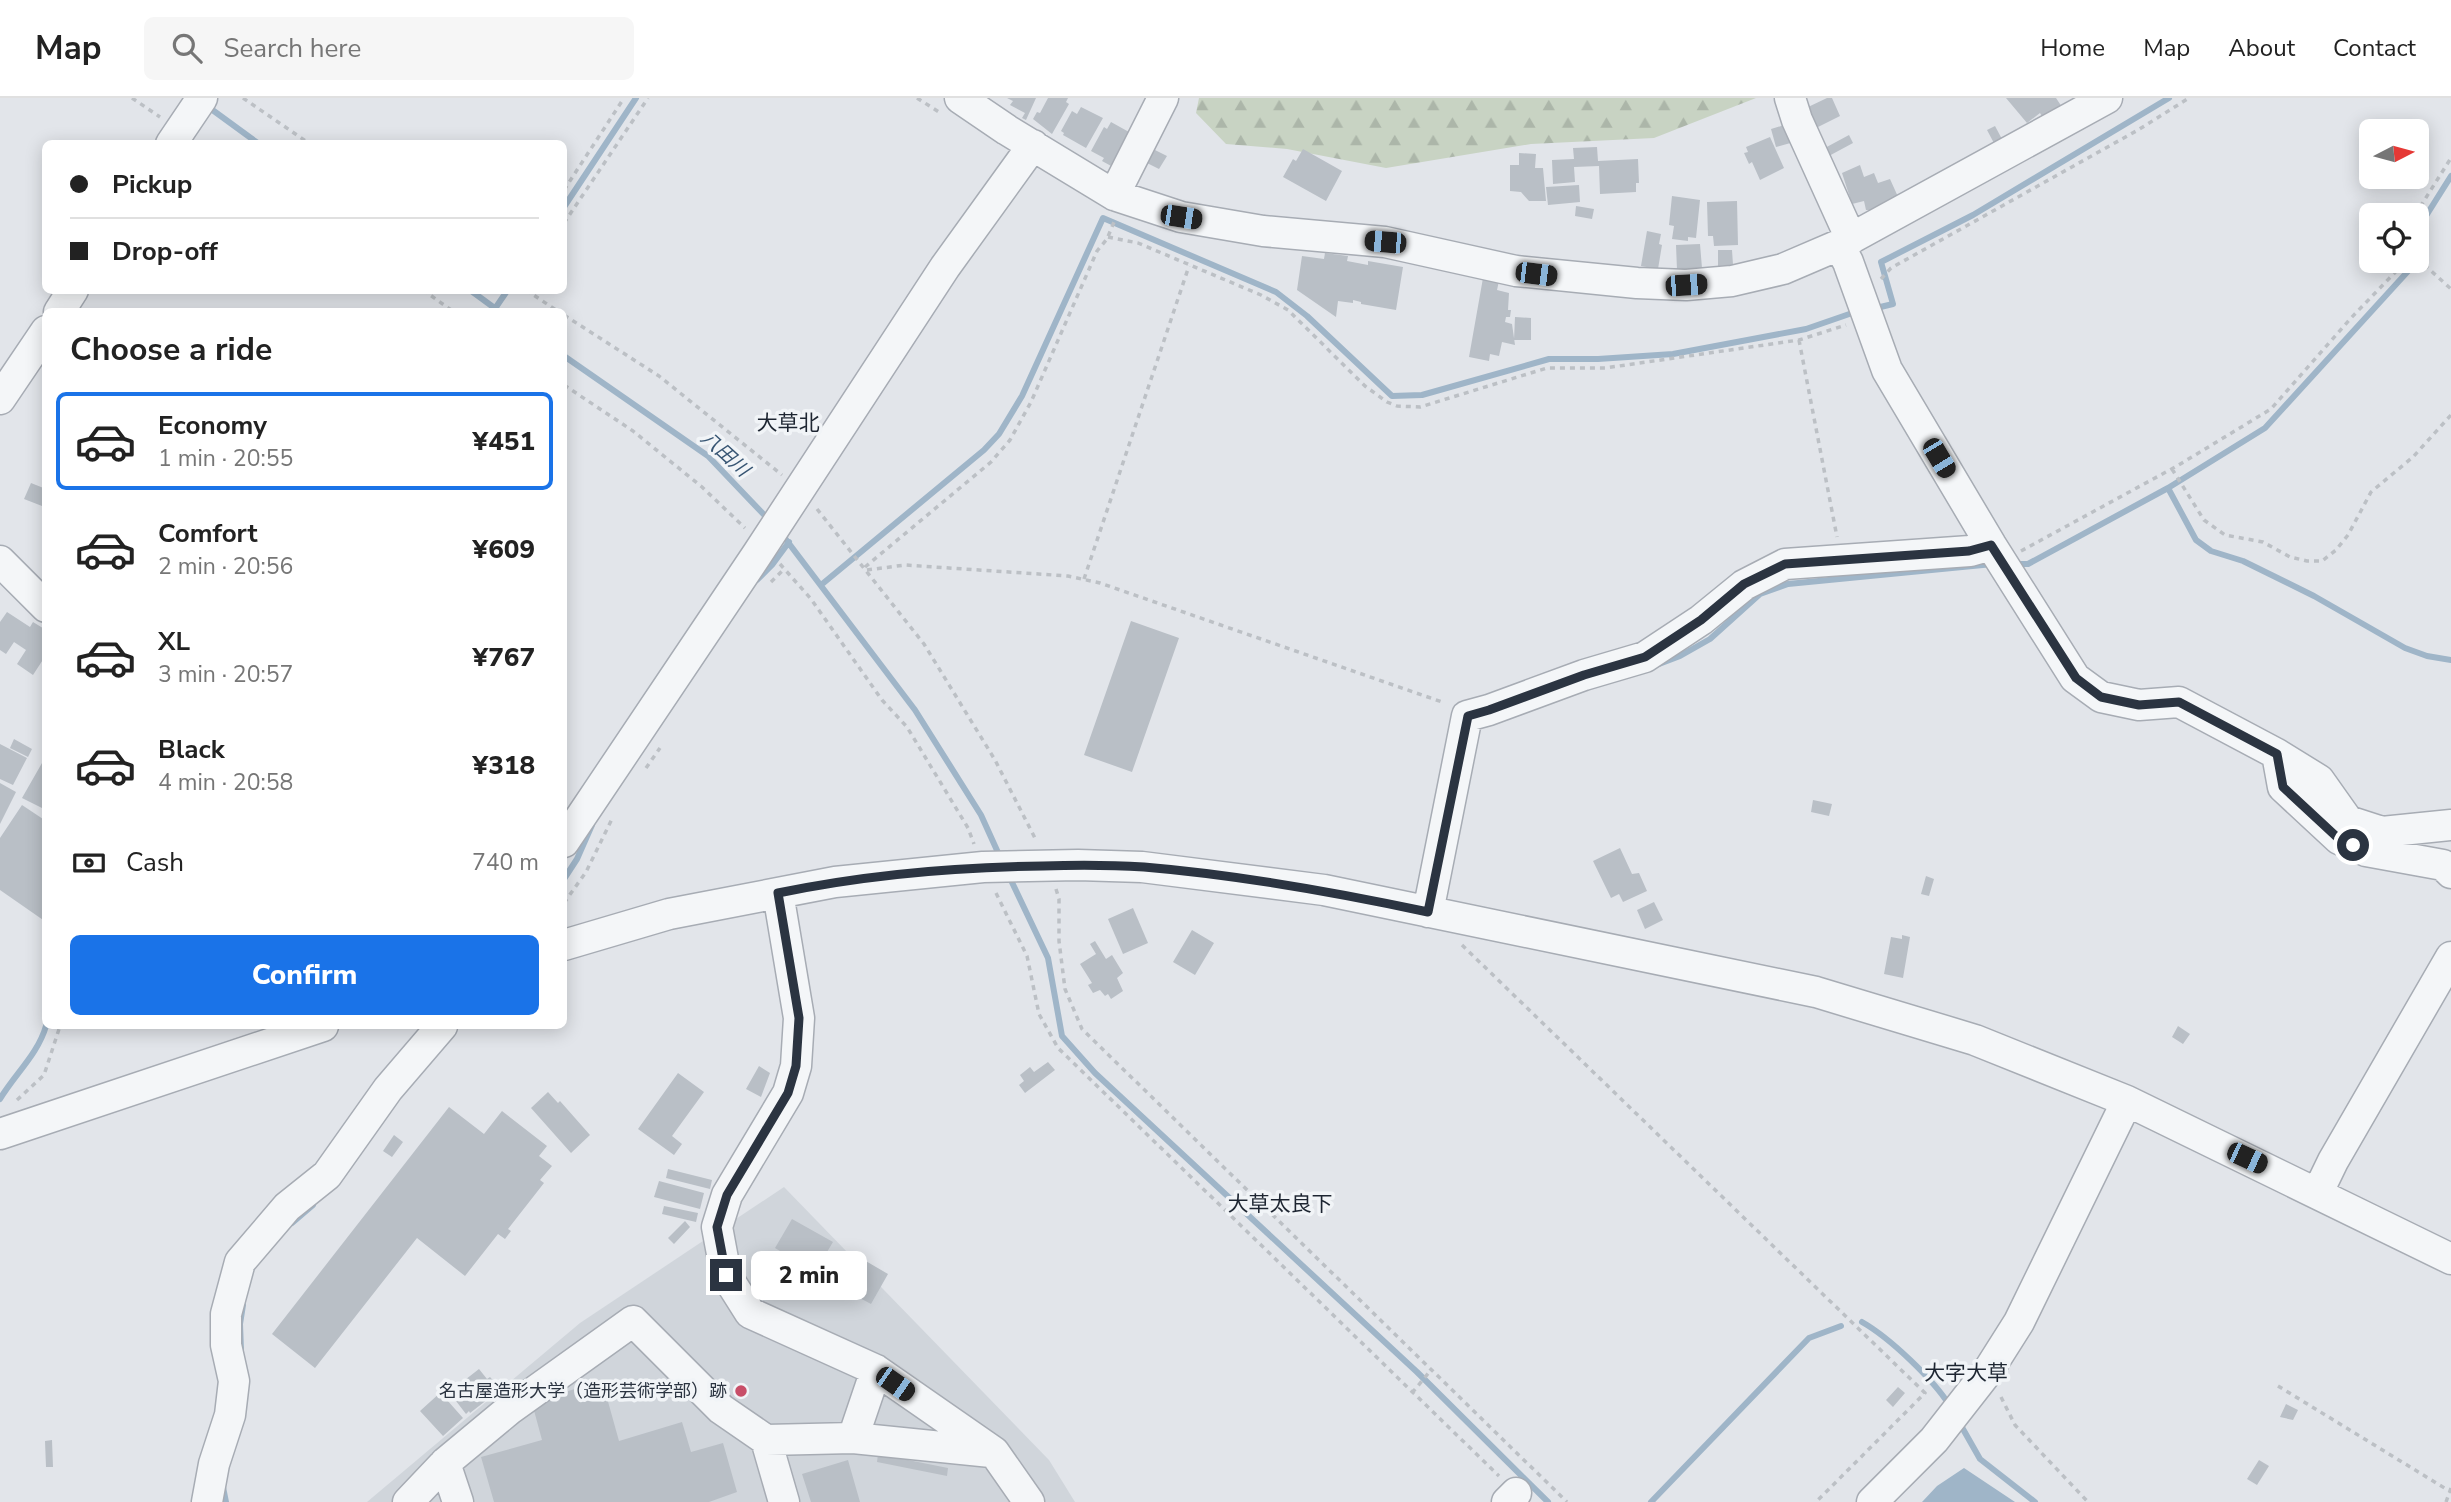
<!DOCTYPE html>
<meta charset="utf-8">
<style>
body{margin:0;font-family:"Nunito Sans","Noto Sans JP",sans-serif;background:#f6f6f6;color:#222;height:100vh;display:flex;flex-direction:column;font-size:26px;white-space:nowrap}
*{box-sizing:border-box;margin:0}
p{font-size:23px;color:#767676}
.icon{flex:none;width:38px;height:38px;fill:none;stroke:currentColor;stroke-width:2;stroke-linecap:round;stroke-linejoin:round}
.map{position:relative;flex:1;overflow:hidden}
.details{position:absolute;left:42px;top:210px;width:525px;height:721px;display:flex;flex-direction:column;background:#fff;border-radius:10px;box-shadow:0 4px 18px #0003}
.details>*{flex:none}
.banner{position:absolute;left:42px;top:42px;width:525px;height:154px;border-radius:10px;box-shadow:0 4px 18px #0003;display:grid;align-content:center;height:154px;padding:0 28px;background:#fff}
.needle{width:46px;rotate:84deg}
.fabs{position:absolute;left:2359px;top:21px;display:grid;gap:14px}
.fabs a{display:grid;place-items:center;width:70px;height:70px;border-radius:10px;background:#fff;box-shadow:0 4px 18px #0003;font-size:35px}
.end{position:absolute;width:32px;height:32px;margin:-16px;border:9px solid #2b3441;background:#fff;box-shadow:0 0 0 4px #fff}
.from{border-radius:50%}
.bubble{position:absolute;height:49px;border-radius:10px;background:#fff;box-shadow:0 4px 18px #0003;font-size:23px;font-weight:800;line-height:49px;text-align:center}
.car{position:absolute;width:21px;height:42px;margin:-21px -10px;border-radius:9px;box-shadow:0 0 5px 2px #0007;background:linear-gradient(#222 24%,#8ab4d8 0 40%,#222 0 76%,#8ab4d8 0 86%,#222 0)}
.banner b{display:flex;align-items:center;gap:24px;height:66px;font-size:26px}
.banner b+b{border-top:2px solid #e0e0e0}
.banner i{width:18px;height:18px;background:#222}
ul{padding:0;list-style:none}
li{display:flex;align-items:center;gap:21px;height:98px;margin:0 14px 10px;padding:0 14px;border:4px solid transparent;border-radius:10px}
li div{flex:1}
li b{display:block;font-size:26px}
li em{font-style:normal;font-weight:800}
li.on{border-color:#1a73e8}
li>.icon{width:63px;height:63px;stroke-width:1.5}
h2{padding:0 28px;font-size:32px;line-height:84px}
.pay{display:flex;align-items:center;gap:18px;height:77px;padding:0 28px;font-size:26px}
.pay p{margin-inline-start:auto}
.button{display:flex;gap:14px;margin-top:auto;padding:14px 28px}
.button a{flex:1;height:80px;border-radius:10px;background:#1a73e8;color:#fff;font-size:28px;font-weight:800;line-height:80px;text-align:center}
header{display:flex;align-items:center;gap:42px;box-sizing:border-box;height:98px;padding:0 35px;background:#fff;border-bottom:2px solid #e0e0e0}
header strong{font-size:33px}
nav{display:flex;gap:38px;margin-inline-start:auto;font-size:24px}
.search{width:490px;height:63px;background:#f6f6f6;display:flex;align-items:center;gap:18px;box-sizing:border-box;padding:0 24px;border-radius:10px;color:#767676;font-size:26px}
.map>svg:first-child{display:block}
.built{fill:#d0d5db}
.forest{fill:url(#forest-firs)}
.water{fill:#9fb5c8}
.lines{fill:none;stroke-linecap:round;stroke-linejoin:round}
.stream{stroke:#9fb5c8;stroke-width:6}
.building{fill:#b9bfc6}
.minor-casing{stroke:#a7acb4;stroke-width:33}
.path{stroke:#bcc0c5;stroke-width:3.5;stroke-dasharray:5 5;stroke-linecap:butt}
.minor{stroke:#f4f6f8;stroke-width:30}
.route{stroke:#2b3441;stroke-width:9}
.poi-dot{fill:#c84e68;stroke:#f1f4f7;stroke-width:2.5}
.labels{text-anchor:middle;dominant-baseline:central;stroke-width:7;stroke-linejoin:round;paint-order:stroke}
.poi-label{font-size:18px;fill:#2b3441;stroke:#f1f4f7;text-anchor:end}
.water-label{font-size:19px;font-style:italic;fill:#375573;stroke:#f1f4f7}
.quarter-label{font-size:21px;fill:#1d2531;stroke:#f1f4f7}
</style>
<header>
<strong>Map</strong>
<div class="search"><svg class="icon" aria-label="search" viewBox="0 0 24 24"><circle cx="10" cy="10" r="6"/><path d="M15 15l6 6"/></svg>Search here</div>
<nav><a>Home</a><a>Map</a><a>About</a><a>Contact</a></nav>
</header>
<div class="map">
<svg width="2451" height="1404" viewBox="0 0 2451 1404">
<defs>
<pattern id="forest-firs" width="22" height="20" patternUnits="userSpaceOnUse" patternTransform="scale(1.75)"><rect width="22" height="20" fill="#c8d3c3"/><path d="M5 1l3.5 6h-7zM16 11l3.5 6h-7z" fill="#acb6a9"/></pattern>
</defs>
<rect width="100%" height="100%" fill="#e2e5ea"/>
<path class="built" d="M784,1089L1049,1362L1075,1404H367L580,1225Z"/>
<path class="forest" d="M1199,0H1756L1654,40L1531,46L1386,70L1287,51L1226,46L1196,15Z"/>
<path class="water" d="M1964,1370L2015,1404H1922L1937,1388Z"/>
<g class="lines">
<path class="stream" d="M207,8L259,46
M564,109L636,0
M2419,154V129L2451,78
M470,192L500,214
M1872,211L1893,206L1881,164L1973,117L2169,0
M494,212L507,193
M564,258L708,358L769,422
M2168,390L2265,330L2410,171
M781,435L915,612L981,717L1000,759
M2015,466H2028L2168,390L2196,442L2211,453L2243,463L2314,498L2405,550L2427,558L2451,562
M757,482L772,467L789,444
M821,487L984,352L999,336L1022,298L1103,120L1276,194L1307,218L1392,298L1422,297L1549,261H1598L1673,256L1806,231L1858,213
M1659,566L1680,558L1710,541L1760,496L1788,486L1993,466
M1009,778L1048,860L1062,938L1095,975L1417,1274L1548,1404
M564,781L577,761L592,727
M0,1001C15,976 38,956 46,928
M292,1125L313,1107
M1862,1224C1890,1240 1933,1281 1950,1308
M241,1252L240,1226L243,1207
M1959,1324L1980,1361L2035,1404
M223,1389L226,1404
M1651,1404L1809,1240L1841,1228"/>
</g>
<path class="building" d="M1007,0H1036L1026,22L1022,20L1025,15L1010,7L1013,3Z
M1048,0H1068L1066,4L1069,6L1052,36L1033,21L1037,14L1040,15Z
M1827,0H1832L1840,18L1816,30L1806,10Z
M2006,0H2056L2062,9L2044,22L2040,15L2027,25Z
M1081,9L1103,20L1086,50L1063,37L1064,35L1061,33L1072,13L1077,16Z
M1111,24L1129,34L1123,46L1125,48L1113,69L1102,63L1104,60L1091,53L1104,29L1107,31Z
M1788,26L1794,44L1776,49L1771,31Z
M1995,28L2003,43L1995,47L1987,32Z
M1849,37L1853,45L1827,59L1823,51Z
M1770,39L1784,70L1760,82L1752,64L1749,66L1744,55L1748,54L1746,49Z
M1597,49L1598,63L1638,61L1639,85H1636V94L1600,96L1599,68L1574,69L1575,84L1553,86L1552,62L1574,61L1573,50Z
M1303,51L1342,73L1326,103L1283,79L1293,61L1296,63Z
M1155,52L1167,58L1159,71L1147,65Z
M1519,55L1536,56L1535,70H1543L1546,103H1529L1521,94L1510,93V67H1519Z
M1860,67L1864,79L1874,75L1878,85L1890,81L1899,101L1875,112H1866L1864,103L1852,106L1842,75Z
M1579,87L1580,104L1548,107L1546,89Z
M1672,98L1700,102L1696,140L1688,139V143L1672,141L1674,128L1669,127Z
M1737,103L1738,147L1714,148L1713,138H1708L1707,104Z
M1576,108L1594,111L1592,121L1575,118Z
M1647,133L1661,136L1659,146L1662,147L1658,171L1641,168Z
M1700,146L1702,170L1677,172L1676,147Z
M1718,152H1732L1733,167L1718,168Z
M1325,155L1348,158L1347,163L1368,167V163L1403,169L1396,212L1361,206V204L1353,202V205L1338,203L1336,219L1297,192L1302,158L1324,161Z
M1483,180L1499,183L1497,192L1509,195L1508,212H1511L1510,219H1506L1505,224L1512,226L1515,247L1502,244L1499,258L1490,256L1489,263L1469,259Z
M1515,219L1531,220V242H1514Z
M31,385L46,391L42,408L24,401Z
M7,514L30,529L33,524L46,532V557L33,577L17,566L26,552L14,544L6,556L0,552V524Z
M1131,523L1179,540L1132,674L1084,657Z
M14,641L32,651L28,659L10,650Z
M0,646L27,660L13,687L0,681Z
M46,658V712L22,700Z
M0,685L16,694L0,726Z
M1813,702L1832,706L1829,718L1811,714Z
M22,707L46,723V824L0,792V740Z
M1620,750L1632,776L1639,775L1647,793L1623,804L1619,796L1611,800L1593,763Z
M1926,778L1934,781L1929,798L1921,796Z
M1654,804L1663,822L1645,831L1637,812Z
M1133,810L1148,845L1123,856L1108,821Z
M1192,832L1214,845L1195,877L1173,864Z
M1902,837L1910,839L1903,880L1884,876L1891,839L1902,841Z
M1095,843L1106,861L1112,857L1123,875L1117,880L1123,893L1111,901L1108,896L1105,898L1100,892L1093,895L1088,887L1092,885L1080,866L1096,856L1090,846Z
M2178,928L2190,936L2183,946L2172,939Z
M1048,964L1055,972L1025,995L1019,987L1024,983L1020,977L1030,969L1034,974Z
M759,968L770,975L761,999L746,991Z
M678,975L704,994L672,1038L682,1046L674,1057L638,1031Z
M548,994L558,1005L560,1003L590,1037L571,1055L531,1010Z
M449,1009L484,1036L502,1013L547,1048L539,1058L552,1068L540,1082L544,1085L508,1131L511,1133L505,1141L498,1136L465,1178L417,1140L315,1270L272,1236Z
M394,1037L403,1044L392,1059L383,1053Z
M668,1071L712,1082L710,1091L666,1080Z
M659,1083L704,1095L700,1111L654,1099Z
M664,1108L698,1115L696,1124L662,1116Z
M792,1121L833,1144L815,1174L775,1150Z
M685,1123L690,1129L674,1146L668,1140Z
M864,1162L888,1176L871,1206L847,1193Z
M479,1271L487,1281L490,1279L498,1288L495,1291L497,1294L470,1315L469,1313L466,1316L456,1303L459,1301L452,1292Z
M602,1282L619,1343L682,1324L691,1354L723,1345L737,1394L709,1404H494L481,1359L542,1342L532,1305Z
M1898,1289L1905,1295L1893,1309L1886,1302Z
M441,1294L451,1299L447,1302L463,1320L443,1338L420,1313Z
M2286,1306L2298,1312L2293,1322L2280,1319Z
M52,1342L53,1369H46L45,1343Z
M878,1356L948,1370L947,1378L877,1364Z
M848,1362L860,1404H811L802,1376Z
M2259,1362L2269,1368L2257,1387L2247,1381Z"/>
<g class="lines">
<g class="minor-casing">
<path id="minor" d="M960,0L1007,32L1114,97L1181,119L1263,133L1385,144L1516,173L1637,185L1686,187L1732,183L1783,171L1839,147L2107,0
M1790,0L1797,22L1851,141
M171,46L202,0
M1114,97L1163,0
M1839,147L1848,164L1887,272L1991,447L2075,580L2101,599L2139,607L2179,604L2277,656L2319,682L2348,723L2382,734L2451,727
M59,214L73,192
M0,301L46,233
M0,463L46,509
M2277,656L2283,689L2339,741L2366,753L2443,767L2451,775
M564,744L758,455L945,169L1033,47
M778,795L799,920L796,968L788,995L727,1097L717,1129L726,1177L750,1215L876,1272L994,1354L1029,1404
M1428,814L1467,618L1489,612L1584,577L1645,559L1701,522L1744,487L1785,466L1970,453L1991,447
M564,847L669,816L835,784L983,769L1078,767L1142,769L1324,792L1816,894L1975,942L2127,1003L2451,1161
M0,1036L323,928
M2318,1094L2333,1063L2451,859
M853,1340L991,1354
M766,1342L784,1404
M445,1365L458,1404
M207,1404L214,1366L230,1317L234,1283L226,1247V1216L240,1164L287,1109L327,1077L388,991L442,928
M408,1404L445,1365L510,1311L633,1223L721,1311L766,1342L853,1340L876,1272
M1507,1404L1516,1395
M1872,1404L1934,1342L1988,1273L2019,1224L2127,1003"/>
</g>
<path class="path" d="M132,0L160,19
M243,0L310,46
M917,0L939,14
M564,92L624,0
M2415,117L2451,60
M564,125L648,0
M1108,139L1138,145L1261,197L1288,212L1365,288L1387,304L1397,308L1420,309L1547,270H1605L1799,242L1846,227
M2417,160L2451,191
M1881,181L1891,170L2138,32L2189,0
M423,192L454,214
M526,192L559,214
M564,217L659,278L782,377
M1799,242L1837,439
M564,287L633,333L702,389L745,430
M2172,371L2204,422L2225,437L2263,444L2290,459L2307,463H2322L2336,452L2348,437L2371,394L2413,359L2451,317
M817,411L924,546L995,662L1036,742
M2021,453L2177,368L2271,311L2351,220L2406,163
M780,466L811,501L882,602L907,629L968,730L974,746
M865,469L991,364L1010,342L1031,304L1097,153L1107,141L1114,124
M867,472L905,467L1068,478L1100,485L1445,605
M1084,481L1189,168
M771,484L784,471
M646,670L660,650
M1056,791L1059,801V843L1065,891L1082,931L1567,1404
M996,795L1027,858L1039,916L1058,950L1499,1378
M564,805L586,774L613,719
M1462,847L1925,1295L1816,1404
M17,1002L44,977L60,928
M2278,1288L2451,1394
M1412,1295L1431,1272
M2001,1299L2015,1327L2088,1404
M2446,1404L2451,1390"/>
<use href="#minor" class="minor"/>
</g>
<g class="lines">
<path class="route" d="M726,1177L717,1129L727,1097L788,995L796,968L799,920L778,795C865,777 954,769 1043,768C1076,767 1110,767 1144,769C1240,777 1334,794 1428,814L1468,618L1489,612L1584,577L1645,559L1701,522L1744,486L1785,466L1969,453L1991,447L2076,580L2101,599L2139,607L2179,604L2277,656L2283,689L2339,741L2353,747"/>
</g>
<circle class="poi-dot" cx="741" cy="1293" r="7"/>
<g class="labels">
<g class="poi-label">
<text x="727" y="1293">名古屋造形大学（造形芸術学部）跡</text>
</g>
<g class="water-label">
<text transform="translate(725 356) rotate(42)">八田川</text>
</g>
<g class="quarter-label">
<text x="788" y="325">大草北</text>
<text x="1280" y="1106">大草太良下</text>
<text x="1966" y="1275">大字大草</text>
</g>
</g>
</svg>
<div class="fabs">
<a><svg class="needle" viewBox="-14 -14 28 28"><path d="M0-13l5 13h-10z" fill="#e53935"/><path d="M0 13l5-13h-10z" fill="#767676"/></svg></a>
<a><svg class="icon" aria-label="locate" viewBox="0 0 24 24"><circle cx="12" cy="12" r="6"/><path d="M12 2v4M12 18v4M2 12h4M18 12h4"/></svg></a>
</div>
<i class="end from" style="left:2353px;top:747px"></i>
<i class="end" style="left:726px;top:1177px"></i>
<div class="bubble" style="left:751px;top:1153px;width:116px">2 min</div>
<i class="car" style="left:1181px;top:119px;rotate:99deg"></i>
<i class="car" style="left:1385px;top:144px;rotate:275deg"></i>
<i class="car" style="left:1536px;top:176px;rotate:97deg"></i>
<i class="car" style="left:1686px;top:187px;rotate:86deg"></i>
<i class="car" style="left:1939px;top:360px;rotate:149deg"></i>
<i class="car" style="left:2247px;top:1060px;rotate:115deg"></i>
<i class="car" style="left:895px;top:1286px;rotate:125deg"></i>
<div class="banner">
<b><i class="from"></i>Pickup</b>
<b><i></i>Drop-off</b>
</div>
<section class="details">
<h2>Choose a ride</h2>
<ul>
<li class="on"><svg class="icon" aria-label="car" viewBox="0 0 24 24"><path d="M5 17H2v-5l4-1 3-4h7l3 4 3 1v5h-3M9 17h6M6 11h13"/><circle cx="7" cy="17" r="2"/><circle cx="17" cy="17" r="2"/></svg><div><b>Economy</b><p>1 min · 20:55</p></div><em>¥451</em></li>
<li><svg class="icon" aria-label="car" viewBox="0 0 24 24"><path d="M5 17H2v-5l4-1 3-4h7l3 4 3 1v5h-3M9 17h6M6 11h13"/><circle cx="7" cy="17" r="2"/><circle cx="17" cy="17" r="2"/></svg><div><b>Comfort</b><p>2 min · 20:56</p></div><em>¥609</em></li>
<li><svg class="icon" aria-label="car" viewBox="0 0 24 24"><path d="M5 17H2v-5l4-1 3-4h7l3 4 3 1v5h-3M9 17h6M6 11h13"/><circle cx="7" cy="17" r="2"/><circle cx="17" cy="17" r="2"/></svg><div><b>XL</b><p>3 min · 20:57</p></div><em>¥767</em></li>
<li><svg class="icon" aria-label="car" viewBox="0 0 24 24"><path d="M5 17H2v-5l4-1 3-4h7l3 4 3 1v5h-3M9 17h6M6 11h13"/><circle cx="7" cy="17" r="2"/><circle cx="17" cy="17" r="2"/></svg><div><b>Black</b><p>4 min · 20:58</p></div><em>¥318</em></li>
</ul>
<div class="pay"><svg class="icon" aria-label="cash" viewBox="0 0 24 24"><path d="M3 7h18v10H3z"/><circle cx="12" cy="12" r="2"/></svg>Cash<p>740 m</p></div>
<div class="button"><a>Confirm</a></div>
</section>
</div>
